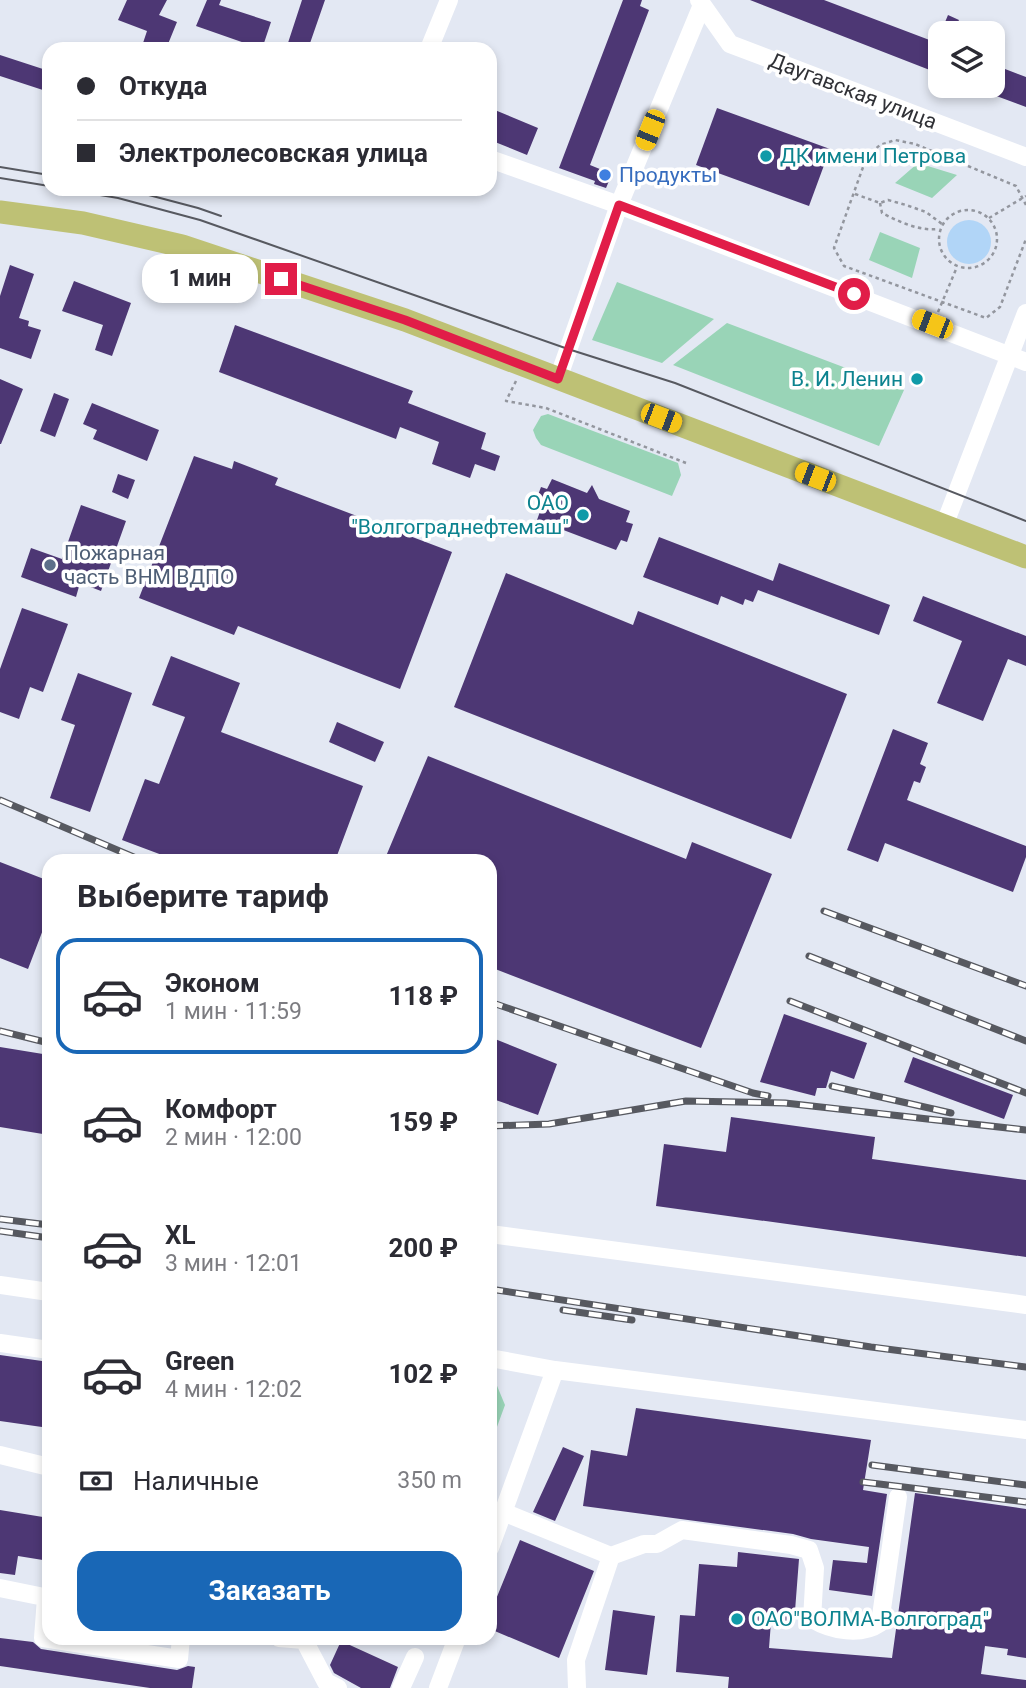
<!DOCTYPE html>
<html lang="ru">
<meta charset="utf-8">
<style>
body{margin:0;font-family:Roboto,sans-serif;background:#f2f2f3;color:#2b2b33;height:100vh;display:flex;flex-direction:column;font-size:26px;white-space:nowrap}
*{box-sizing:border-box;margin:0}
p{font-size:23px;color:#7c7c81}
.icon{flex:none;width:38px;height:38px;fill:none;stroke:currentColor;stroke-width:2;stroke-linecap:round;stroke-linejoin:round}
.map{position:relative;flex:1;overflow:hidden}
.panel{position:absolute;left:42px;top:854px;width:455px;height:791px;display:flex;flex-direction:column;background:#fff;border-radius:21px;box-shadow:0 4px 10px #0003}
.panel>*{flex:none}
.banner{position:absolute;left:42px;top:42px;width:455px;height:154px;border-radius:21px;box-shadow:0 4px 10px #0003;display:grid;align-content:center;height:154px;padding:0 35px;background:#fff}
.tools{position:absolute;left:928px;top:21px;display:grid;gap:14px}
.tools a{display:grid;place-items:center;width:77px;height:77px;border-radius:14px;background:#fff;box-shadow:0 4px 10px #0003;font-size:35px}
.end{position:absolute;width:32px;height:32px;margin:-16px;border:9px solid #e11d48;background:#fff;box-shadow:0 0 0 4px #fff}
.from{border-radius:50%}
.bubble{position:absolute;height:49px;border-radius:21px;background:#fff;box-shadow:0 4px 10px #0003;font-size:23px;font-weight:700;line-height:49px;text-align:center}
.car{position:absolute;width:21px;height:42px;margin:-21px -10px;border-radius:9px;box-shadow:0 0 5px 2px #0007;background:linear-gradient(#f5c518 24%,#345 0 40%,#f5c518 0 76%,#345 0 86%,#f5c518 0)}
.banner b{display:flex;align-items:center;gap:24px;height:66px;font-size:26px}
.banner b+b{border-top:2px solid #e1e1e2}
.banner i{width:18px;height:18px;background:#2b2b33}
ul{padding:0;list-style:none}
li{display:flex;align-items:center;gap:21px;height:116px;margin:0 14px 10px;padding:0 21px;border:4px solid transparent;border-radius:21px}
li div{flex:1}
li b{display:block;font-size:26px}
li em{font-style:normal;font-weight:700}
li.on{border-color:#1967b6}
li>.icon{width:63px;height:63px;stroke-width:1.5}
h2{padding:0 35px;font-size:32px;line-height:84px}
.pay{display:flex;align-items:center;gap:18px;height:77px;padding:0 35px;font-size:26px}
.pay p{margin-inline-start:auto}
.primary-button{display:flex;gap:14px;margin-top:auto;padding:14px 35px}
.primary-button a{flex:1;height:80px;border-radius:21px;background:#1967b6;color:#fff;font-size:28px;font-weight:700;line-height:80px;text-align:center}
.map>svg:first-child{display:block}
.green{fill:#99d4b7}
.water{fill:#b1d5f7}
.building{fill:#4d3774}
.lines{fill:none;stroke-linecap:round;stroke-linejoin:round}
.path{stroke:#93969e;stroke-width:2.5;stroke-dasharray:3.5 3.5;stroke-linecap:butt}
.minor{stroke:#fff;stroke-width:18}
.major{stroke:#bec175;stroke-width:23}
.tram{stroke:#575960;stroke-width:2}
.rail-casing{stroke:#575960;stroke-width:7}
.rail{stroke:#fff;stroke-width:4.5;stroke-dasharray:13;stroke-linecap:butt}
.route{stroke:#e11d48;stroke-width:9}
.culture-dot{fill:#0f9aa8;stroke:#fff;stroke-width:2.5}
.shop-dot{fill:#3f7fe0;stroke:#fff;stroke-width:2.5}
.service-dot{fill:#5c6f8a;stroke:#fff;stroke-width:2.5}
.labels{text-anchor:middle;dominant-baseline:central;stroke-width:7;stroke-linejoin:round;paint-order:stroke}
.street-label{font-size:21px;fill:#303136;stroke:#fff}
.culture-label{font-size:21px;fill:#0d838f;stroke:#fff;text-anchor:start}
.shop-label{font-size:21px;fill:#366cbe;stroke:#fff;text-anchor:start}
.service-label{font-size:21px;fill:#4e5e75;stroke:#fff;text-anchor:start}
</style>
<div class="map">
<svg width="1026" height="1688" viewBox="0 0 1026 1688">
<rect width="100%" height="100%" fill="#e3e8f3"/>
<path class="green" d="M918,163L957,175L932,198L895,183Z
M880,232L920,248L912,278L869,260Z
M617,282L714,319L662,363L592,340Z
M727,323L904,390L879,446L673,365Z
M548,414L678,463L681,475L672,496L541,445L536,438L533,430L541,416Z
M490,1369L505,1405L490,1446Z"/>
<path class="water" d="M947 242a22 22 0 1 1 44 0a22 22 0 1 1-44 0Z"/>
<path class="building" d="M127,0H167L159,15L177,22L166,49H141L147,31L118,20Z
M207,0H221L219,5L271,22L262,49L196,26Z
M302,0H325L308,49H286Z
M623,0H642L640,6L649,10L590,165L612,174L606,188L594,184L595,181L559,168Z
M750,0H824L940,44V74Z
M948,15L959,20L953,32L943,27Z
M0,55L49,71V92L0,76Z
M992,64L1026,77V107L972,87L992,86Z
M490,108L538,128L527,155L490,140Z
M717,108L830,149L809,206L696,165Z
M10,265L34,274L19,318L29,321L28,326L41,330L31,359L0,348V296Z
M74,281L131,303L112,356L95,350L103,325L62,311Z
M235,325L413,391L408,403L486,433L481,449L500,456L495,471L475,464L470,478L432,464L439,442L400,427L396,439L219,372Z
M0,379L23,389L1,444H0Z
M54,393L69,399L55,437L40,431Z
M92,403L159,430L147,461L93,439L97,430L83,424Z
M194,456L232,469L234,461L278,478L275,485L452,552L400,689L238,626L234,635L139,598Z
M118,474L135,480L128,499L112,492Z
M552,479L587,493L592,485L599,499L630,511L626,522L633,524L627,542L621,540L616,550L537,520L542,506L535,503L541,487L547,489Z
M81,505L126,521L101,591L80,583L76,597L21,577L31,548L62,559Z
M659,537L773,581L779,563L890,605L879,635L758,590L753,602L745,599L743,605L721,596L718,605L643,577Z
M506,573L633,625L638,611L847,694L791,839L454,707Z
M923,596L1026,636V666L1008,659L983,721L937,703L962,641L913,621Z
M22,608L68,624L43,692L30,687L19,719L0,712V669Z
M171,656L240,683L221,732L363,786L335,861H178L122,840L145,779L159,784L185,717L152,705Z
M78,673L132,693L90,812L50,798L75,725L61,720Z
M337,722L384,742L375,762L329,742Z
M893,729L928,743L920,764L926,767L920,783L914,781L907,800L1026,846V857L1013,892L885,843L878,862L847,850Z
M428,756L686,859L692,842L772,874L701,1048L490,967V861H384Z
M0,862L49,881V914L28,969L0,958Z
M784,1014L867,1043L854,1079L831,1071L826,1088H817L815,1096L760,1082Z
M490,1037L557,1064L538,1115L490,1098Z
M0,1047L49,1055V1135L0,1127Z
M913,1057L1013,1095L1004,1119L904,1082Z
M731,1117L875,1137L872,1159L1026,1180V1257L656,1206L664,1144L726,1152Z
M0,1355L49,1362V1428L0,1421Z
M636,1408L871,1440L863,1490L887,1494L872,1596L829,1590L833,1560L867,1563L869,1547L811,1539L793,1534L583,1506L591,1450L627,1456Z
M563,1447L584,1456L555,1521L533,1512Z
M915,1493L1026,1509V1658L1007,1655L1008,1649L985,1646L981,1674L1026,1680V1688H728L729,1677L676,1672L680,1615L695,1616L699,1564L737,1567L738,1552L799,1559L794,1624L771,1622L769,1648L892,1658Z
M0,1510L49,1518V1561L18,1556L15,1575L0,1573Z
M520,1540L594,1571L559,1658L490,1629V1614Z
M613,1610L655,1616L647,1675L605,1670Z
M0,1638L33,1642L41,1649L177,1670L188,1666L195,1667L192,1688H150L0,1666Z
M341,1641L398,1667L390,1688H361L334,1673L330,1665Z"/>
<g class="lines">
<path class="path" d="M855,194L880,203L888,200L906,205L926,212L942,224
M880,203L882,213C900,222 918,231 938,229
M1026,205L1016,186L915,144L895,140L880,145L867,156L834,248L844,266L986,318L1000,307L1026,239
M939 239a29 29 0 1 1 58 0a29 29 0 1 1-58 0Z
M989,218L1026,196
M938,312L957,267
M516,381L506,401L546,408L686,463"/>
<path class="minor" d="M699,0L730,44L1026,157
M429,49L449,0
M490,159L619,205L1026,362
M558,379L619,205L702,5
M944,526L1026,313
M490,1234L1026,1305
M0,1285L49,1292
M0,1343L49,1350
M490,1358L555,1370L1026,1430
M0,1455L49,1467
M503,1512L611,1556L576,1660L577,1688
M490,1548L555,1370
M611,1556L644,1544H657L682,1530L791,1545L809,1550L815,1568L812,1619C832,1631 861,1636 880,1623L898,1497
M0,1588L49,1598
M46,1598L43,1638L179,1659L181,1638
M279,1638L304,1640L306,1638
M304,1640L326,1682L338,1688
M401,1688L415,1657
M438,1688L457,1638"/>
<path class="major" d="M0,212L83,223L182,246L405,320L1026,557"/>
<path class="tram" d="M0,167L49,175
M0,178L49,186
M64,189L118,198L200,220L568,349L675,383L1026,521
M126,189L198,208L221,216"/>
<g class="rail-casing">
<path id="rail" d="M0,800L143,861
M824,911L1026,986
M809,956L1026,1041
M790,1001L1026,1093
M490,1002L753,1093L768,1096
M0,1031L49,1043
M832,1086L951,1113
M490,1126L549,1124L686,1101L785,1103L1026,1130
M0,1219L49,1225
M0,1231L49,1238
M490,1289L871,1347L1026,1367
M563,1310L632,1320
M872,1465L1026,1485
M863,1482L1026,1502"/>
</g>
<use href="#rail" class="rail"/>
</g>
<g class="lines">
<path class="route" d="M281,279L405,320L558,379L619,205L854,294"/>
</g>
<g class="culture-dot">
<circle cx="766" cy="156" r="7"/>
<circle cx="917" cy="379" r="7"/>
<circle cx="583" cy="515" r="7"/>
<circle cx="737" cy="1619" r="7"/>
</g>
<circle class="shop-dot" cx="605" cy="175" r="7"/>
<circle class="service-dot" cx="50" cy="565" r="7"/>
<g class="labels">
<g class="street-label">
<text transform="translate(853 91) rotate(21)">Даугавская улица</text>
</g>
<g class="culture-label">
<text x="780" y="156">ДК имени Петрова</text>
<text x="903" y="379" text-anchor="end">В. И. Ленин</text>
<text x="569" y="503" text-anchor="end">ОАО<tspan x="569" dy="24">"Волгограднефтемаш"</tspan></text>
<text x="751" y="1619">ОАО"ВОЛМА-Волгоград"</text>
</g>
<g class="shop-label">
<text x="619" y="175">Продукты</text>
</g>
<g class="service-label">
<text x="64" y="553">Пожарная<tspan x="64" dy="24">часть ВНМ ВДПО</tspan></text>
</g>
</g>
</svg>
<div class="tools">
<a><svg class="icon" aria-label="layers" viewBox="0 0 24 24"><path d="M12 4l9 5-9 5-9-5zM3 14l9 5 9-5"/></svg></a>
</div>
<i class="end from" style="left:854px;top:294px"></i>
<i class="end" style="left:281px;top:279px"></i>
<div class="bubble" style="left:142px;top:254px;width:116px">1 мин</div>
<i class="car" style="left:650px;top:130px;rotate:202deg"></i>
<i class="car" style="left:932px;top:324px;rotate:291deg"></i>
<i class="car" style="left:661px;top:418px;rotate:111deg"></i>
<i class="car" style="left:815px;top:477px;rotate:291deg"></i>
<div class="banner">
<b><i class="from"></i>Откуда</b>
<b><i></i>Электролесовская улица</b>
</div>
<section class="panel">
<h2>Выберите тариф</h2>
<ul>
<li class="on"><svg class="icon" aria-label="car" viewBox="0 0 24 24"><path d="M5 17H2v-5l4-1 3-4h7l3 4 3 1v5h-3M9 17h6M6 11h13"/><circle cx="7" cy="17" r="2"/><circle cx="17" cy="17" r="2"/></svg><div><b>Эконом</b><p>1 мин · 11:59</p></div><em>118 ₽</em></li>
<li><svg class="icon" aria-label="car" viewBox="0 0 24 24"><path d="M5 17H2v-5l4-1 3-4h7l3 4 3 1v5h-3M9 17h6M6 11h13"/><circle cx="7" cy="17" r="2"/><circle cx="17" cy="17" r="2"/></svg><div><b>Комфорт</b><p>2 мин · 12:00</p></div><em>159 ₽</em></li>
<li><svg class="icon" aria-label="car" viewBox="0 0 24 24"><path d="M5 17H2v-5l4-1 3-4h7l3 4 3 1v5h-3M9 17h6M6 11h13"/><circle cx="7" cy="17" r="2"/><circle cx="17" cy="17" r="2"/></svg><div><b>XL</b><p>3 мин · 12:01</p></div><em>200 ₽</em></li>
<li><svg class="icon" aria-label="car" viewBox="0 0 24 24"><path d="M5 17H2v-5l4-1 3-4h7l3 4 3 1v5h-3M9 17h6M6 11h13"/><circle cx="7" cy="17" r="2"/><circle cx="17" cy="17" r="2"/></svg><div><b>Green</b><p>4 мин · 12:02</p></div><em>102 ₽</em></li>
</ul>
<div class="pay"><svg class="icon" aria-label="cash" viewBox="0 0 24 24"><path d="M3 7h18v10H3z"/><circle cx="12" cy="12" r="2"/></svg>Наличные<p>350 m</p></div>
<div class="primary-button"><a>Заказать</a></div>
</section>
</div>
